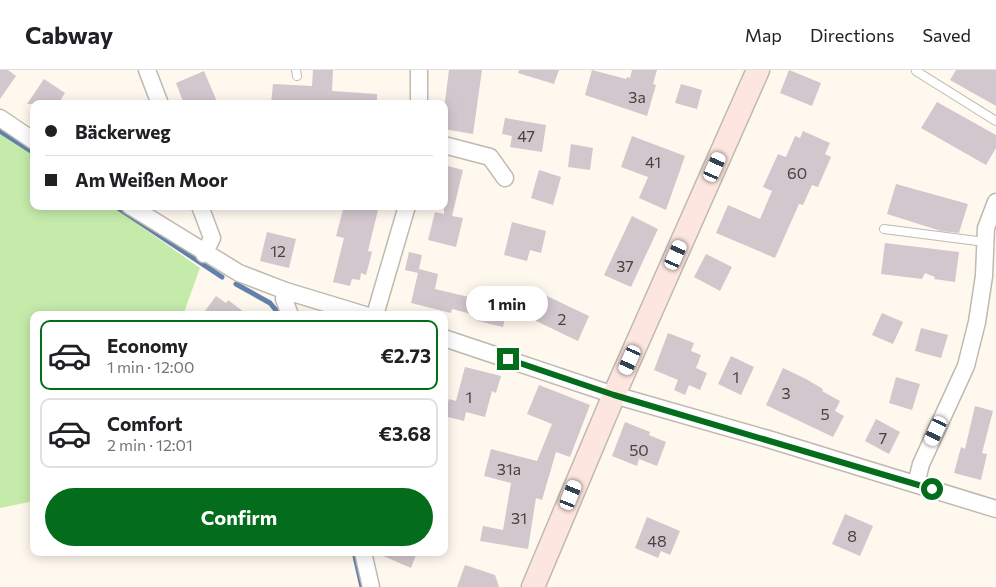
<!DOCTYPE html>
<meta charset="utf-8">
<style>
body{margin:0;font-family:Commissioner,sans-serif;background:#f6f6f6;color:#202124;height:100vh;display:flex;flex-direction:column;font-size:19px;white-space:nowrap}
*{box-sizing:border-box;margin:0}
p{font-size:16px;color:#757577}
.icon{flex:none;width:28px;height:28px;fill:none;stroke:currentColor;stroke-width:2;stroke-linecap:round;stroke-linejoin:round}
.map{position:relative;flex:1;overflow:hidden}
.side{position:absolute;left:30px;top:241px;width:418px;height:245px;display:flex;flex-direction:column;background:#fff;border-radius:10px;box-shadow:0 2px 12px #0003}
.side>*{flex:none}
.top-card{position:absolute;left:30px;top:30px;width:418px;height:110px;border-radius:10px;box-shadow:0 2px 12px #0003;display:grid;align-content:center;height:110px;padding:0 15px;background:#fff}
.end{position:absolute;width:22px;height:22px;margin:-11px;border:6px solid #046d1b;background:#fff;box-shadow:0 0 0 2px #fff}
.from{border-radius:50%}
.bubble{position:absolute;height:35px;border-radius:18px;background:#fff;box-shadow:0 2px 12px #0003;font-size:16px;font-weight:700;line-height:35px;text-align:center}
.car{position:absolute;width:15px;height:30px;margin:-15px -8px;border-radius:6px;box-shadow:0 0 4px 1px #0007;background:linear-gradient(#fff 24%,#345 0 40%,#fff 0 76%,#345 0 86%,#fff 0)}
.top-card b{display:flex;align-items:center;gap:18px;height:48px;font-size:19px}
.top-card b+b{border-top:1px solid #e0e0e0}
.top-card i{width:12px;height:12px;background:#202124}
ul{padding:9px 0 0;list-style:none}
li{display:flex;align-items:center;gap:15px;height:70px;margin:0 10px 8px;padding:0 5px;border:2px solid #e0e0e0;border-radius:10px}
li div{flex:1}
li b{display:block;font-size:19px}
li em{font-style:normal;font-weight:700}
li.current{border-color:#046d1b}
li>.icon{width:45px;height:45px;stroke-width:1.5}
.action{display:flex;gap:10px;margin-top:auto;padding:10px 15px}
.action a{flex:1;height:58px;border-radius:30px;background:#046d1b;color:#fff;font-size:20px;font-weight:700;line-height:58px;text-align:center}
header{display:flex;align-items:center;gap:30px;box-sizing:border-box;height:70px;padding:0 25px;background:#fff;border-bottom:1px solid #e0e0e0}
header strong{font-size:24px}
nav{display:flex;gap:28px;margin-inline-start:auto;font-size:18px}
.map>svg:first-child{display:block}
.green{fill:#c5ebaa}
.lines{fill:none;stroke-linecap:round;stroke-linejoin:round}
.stream{stroke:#6181ac;stroke-width:5}
.building{fill:#d2c7cc}
.lane-casing{stroke:#bfbab0;stroke-width:10}
.street-casing{stroke:#bfbab0;stroke-width:19}
.secondary-casing{stroke:#bfbab0;stroke-width:25}
.lane{stroke:#fff;stroke-width:8}
.street{stroke:#fff;stroke-width:16}
.secondary{stroke:#fde6e0;stroke-width:22}
.route{stroke:#046d1b;stroke-width:6}
.labels{text-anchor:middle;dominant-baseline:central;stroke-width:5;stroke-linejoin:round;paint-order:stroke}
.number-label{font-size:16px;fill:#474341}
</style>
<header>
<strong>Cabway</strong>
<nav><a>Map</a><a>Directions</a><a>Saved</a></nav>
</header>
<div class="map">
<svg width="996" height="517" viewBox="0 0 996 517">
<rect width="100%" height="100%" fill="#fef8ee"/>
<path class="green" d="M0,63L34,85V136H112L200,198L183,245H34V431L0,438Z"/>
<g class="lines">
<path class="stream" d="M0,61L34,83
M115,136L222,207
M236,214L270,233L280,245
M354,482L362,517"/>
</g>
<path class="building" d="M0,0H8L16,6L0,29Z
M313,0H333L332,21L377,24V34H271L273,14L312,16Z
M449,0H482L473,64L444,59V39Z
M519,0H559L554,14L518,3Z
M592,0L626,9L627,7L630,8L632,0H657L653,14L656,15L647,46L585,25Z
M789,0L821,13L812,36L780,23Z
M956,0H996V36L950,10Z
M204,1L218,34H184L176,13Z
M44,9L65,23L58,34H27Z
M681,14L702,20L697,39L675,33Z
M937,32L996,65V78L986,95L921,58Z
M505,48L546,55L542,82L510,77L512,66L502,64Z
M803,61L830,73L825,84L831,87L818,117L812,115L803,135L799,134L775,188L716,163L728,135L760,149L772,121L763,117L778,84L786,87L795,66L800,68Z
M632,66L685,86L666,140L639,128L648,107L621,97Z
M571,74L593,78L590,100L568,97Z
M444,95L463,100L452,146L463,148L456,177L428,170L435,142L444,144Z
M539,100L561,107L553,135L531,128Z
M896,114L968,134L959,163L941,161L887,144Z
M344,136H379L368,181L372,182L366,205L361,203L360,210L352,209L350,216L333,212L344,168L336,166Z
M632,146L658,159L631,217L604,205Z
M512,152L546,161L541,183L530,180L527,191L504,185Z
M267,162L296,169L289,198L260,191Z
M885,173L959,182L955,212L934,209L935,207L925,203L922,209L881,204Z
M409,182L422,185L419,199L438,204L435,219L473,228L474,222L487,225L486,230L508,235L503,257L478,251L479,246L452,239L451,243L411,233L418,203L405,200Z
M706,184L732,197L720,221L694,207Z
M216,226L226,233L228,230L248,245H202Z
M547,226L589,246L578,271L536,251Z
M882,243L903,252L893,274L872,265Z
M921,258L948,265L941,288L915,281Z
M668,263L694,273L691,281L701,285L696,298L707,303L700,320L689,315L685,325L674,320L678,310L654,300Z
M731,286L754,297L741,325L718,314Z
M465,297L501,306L496,323L492,321L485,347L466,342L464,351L444,346L449,329L456,331Z
M783,298L806,309L823,319L822,321L840,331L835,341L844,346L833,367L766,335Z
M896,307L920,314L912,340L889,333Z
M539,315L590,335L570,387L556,382L542,430L536,428L528,479L480,471L483,456L503,460L511,413L484,406L491,379L537,391L552,354L527,344Z
M975,336L993,341L982,383L987,384L981,410L954,403L961,377L965,379Z
M876,349L900,362L889,384L865,371Z
M625,352L650,362L649,365L666,372L657,396L639,389L637,396L612,386Z
M845,444L873,456L860,486L832,474Z
M647,447L680,461L670,485L661,481L658,488L635,478Z
M374,482H417L411,498Z
M465,495L495,505L499,517H457Z"/>
<g class="lines">
<g class="lane-casing">
<path id="lane" d="M296,0L297,6
M916,1L996,51
M884,159L985,172"/>
</g>
<g class="street-casing">
<path id="street" d="M147,0L160,34
M419,34V0
M0,48L34,71
M444,75L490,87L505,108
M130,136L239,203L286,221L365,245
M200,136L212,168L204,184
M286,221L284,229L290,245
M375,245L407,136
M444,268L614,325L768,369L996,439
M916,414L921,394L966,296L977,252L984,206L986,158L996,132
M363,482L371,517"/>
</g>
<g class="secondary-casing">
<path id="secondary" d="M533,517L614,325L758,0"/>
</g>
<use href="#lane" class="lane"/>
<use href="#street" class="street"/>
<use href="#secondary" class="secondary"/>
</g>
<g class="lines">
<path class="route" d="M508,289L614,325L932,419"/>
</g>
<g class="labels">
<g class="number-label">
<text x="637" y="26">3a</text>
<text x="526" y="65">47</text>
<text x="653" y="91">41</text>
<text x="797" y="102">60</text>
<text x="278" y="180">12</text>
<text x="625" y="195">37</text>
<text x="562" y="248">2</text>
<text x="736" y="306">1</text>
<text x="786" y="322">3</text>
<text x="469" y="326">1</text>
<text x="825" y="343">5</text>
<text x="883" y="367">7</text>
<text x="639" y="379">50</text>
<text x="509" y="398">31a</text>
<text x="519" y="447">31</text>
<text x="852" y="465">8</text>
<text x="657" y="470">48</text>
</g>
</g>
</svg>
<i class="end from" style="left:932px;top:419px"></i>
<i class="end" style="left:508px;top:289px"></i>
<div class="bubble" style="left:466px;top:216px;width:82px">1 min</div>
<i class="car" style="left:715px;top:97px;rotate:24deg"></i>
<i class="car" style="left:676px;top:185px;rotate:24deg"></i>
<i class="car" style="left:630px;top:290px;rotate:204deg"></i>
<i class="car" style="left:936px;top:361px;rotate:205deg"></i>
<i class="car" style="left:571px;top:425px;rotate:22deg"></i>
<div class="top-card">
<b><i class="from"></i>Bäckerweg</b>
<b><i></i>Am Weißen Moor</b>
</div>
<section class="side">
<ul>
<li class="current"><svg class="icon" aria-label="car" viewBox="0 0 24 24"><path d="M5 17H2v-5l4-1 3-4h7l3 4 3 1v5h-3M9 17h6M6 11h13"/><circle cx="7" cy="17" r="2"/><circle cx="17" cy="17" r="2"/></svg><div><b>Economy</b><p>1 min · 12:00</p></div><em>€2.73</em></li>
<li><svg class="icon" aria-label="car" viewBox="0 0 24 24"><path d="M5 17H2v-5l4-1 3-4h7l3 4 3 1v5h-3M9 17h6M6 11h13"/><circle cx="7" cy="17" r="2"/><circle cx="17" cy="17" r="2"/></svg><div><b>Comfort</b><p>2 min · 12:01</p></div><em>€3.68</em></li>
</ul>
<div class="action"><a>Confirm</a></div>
</section>
</div>
